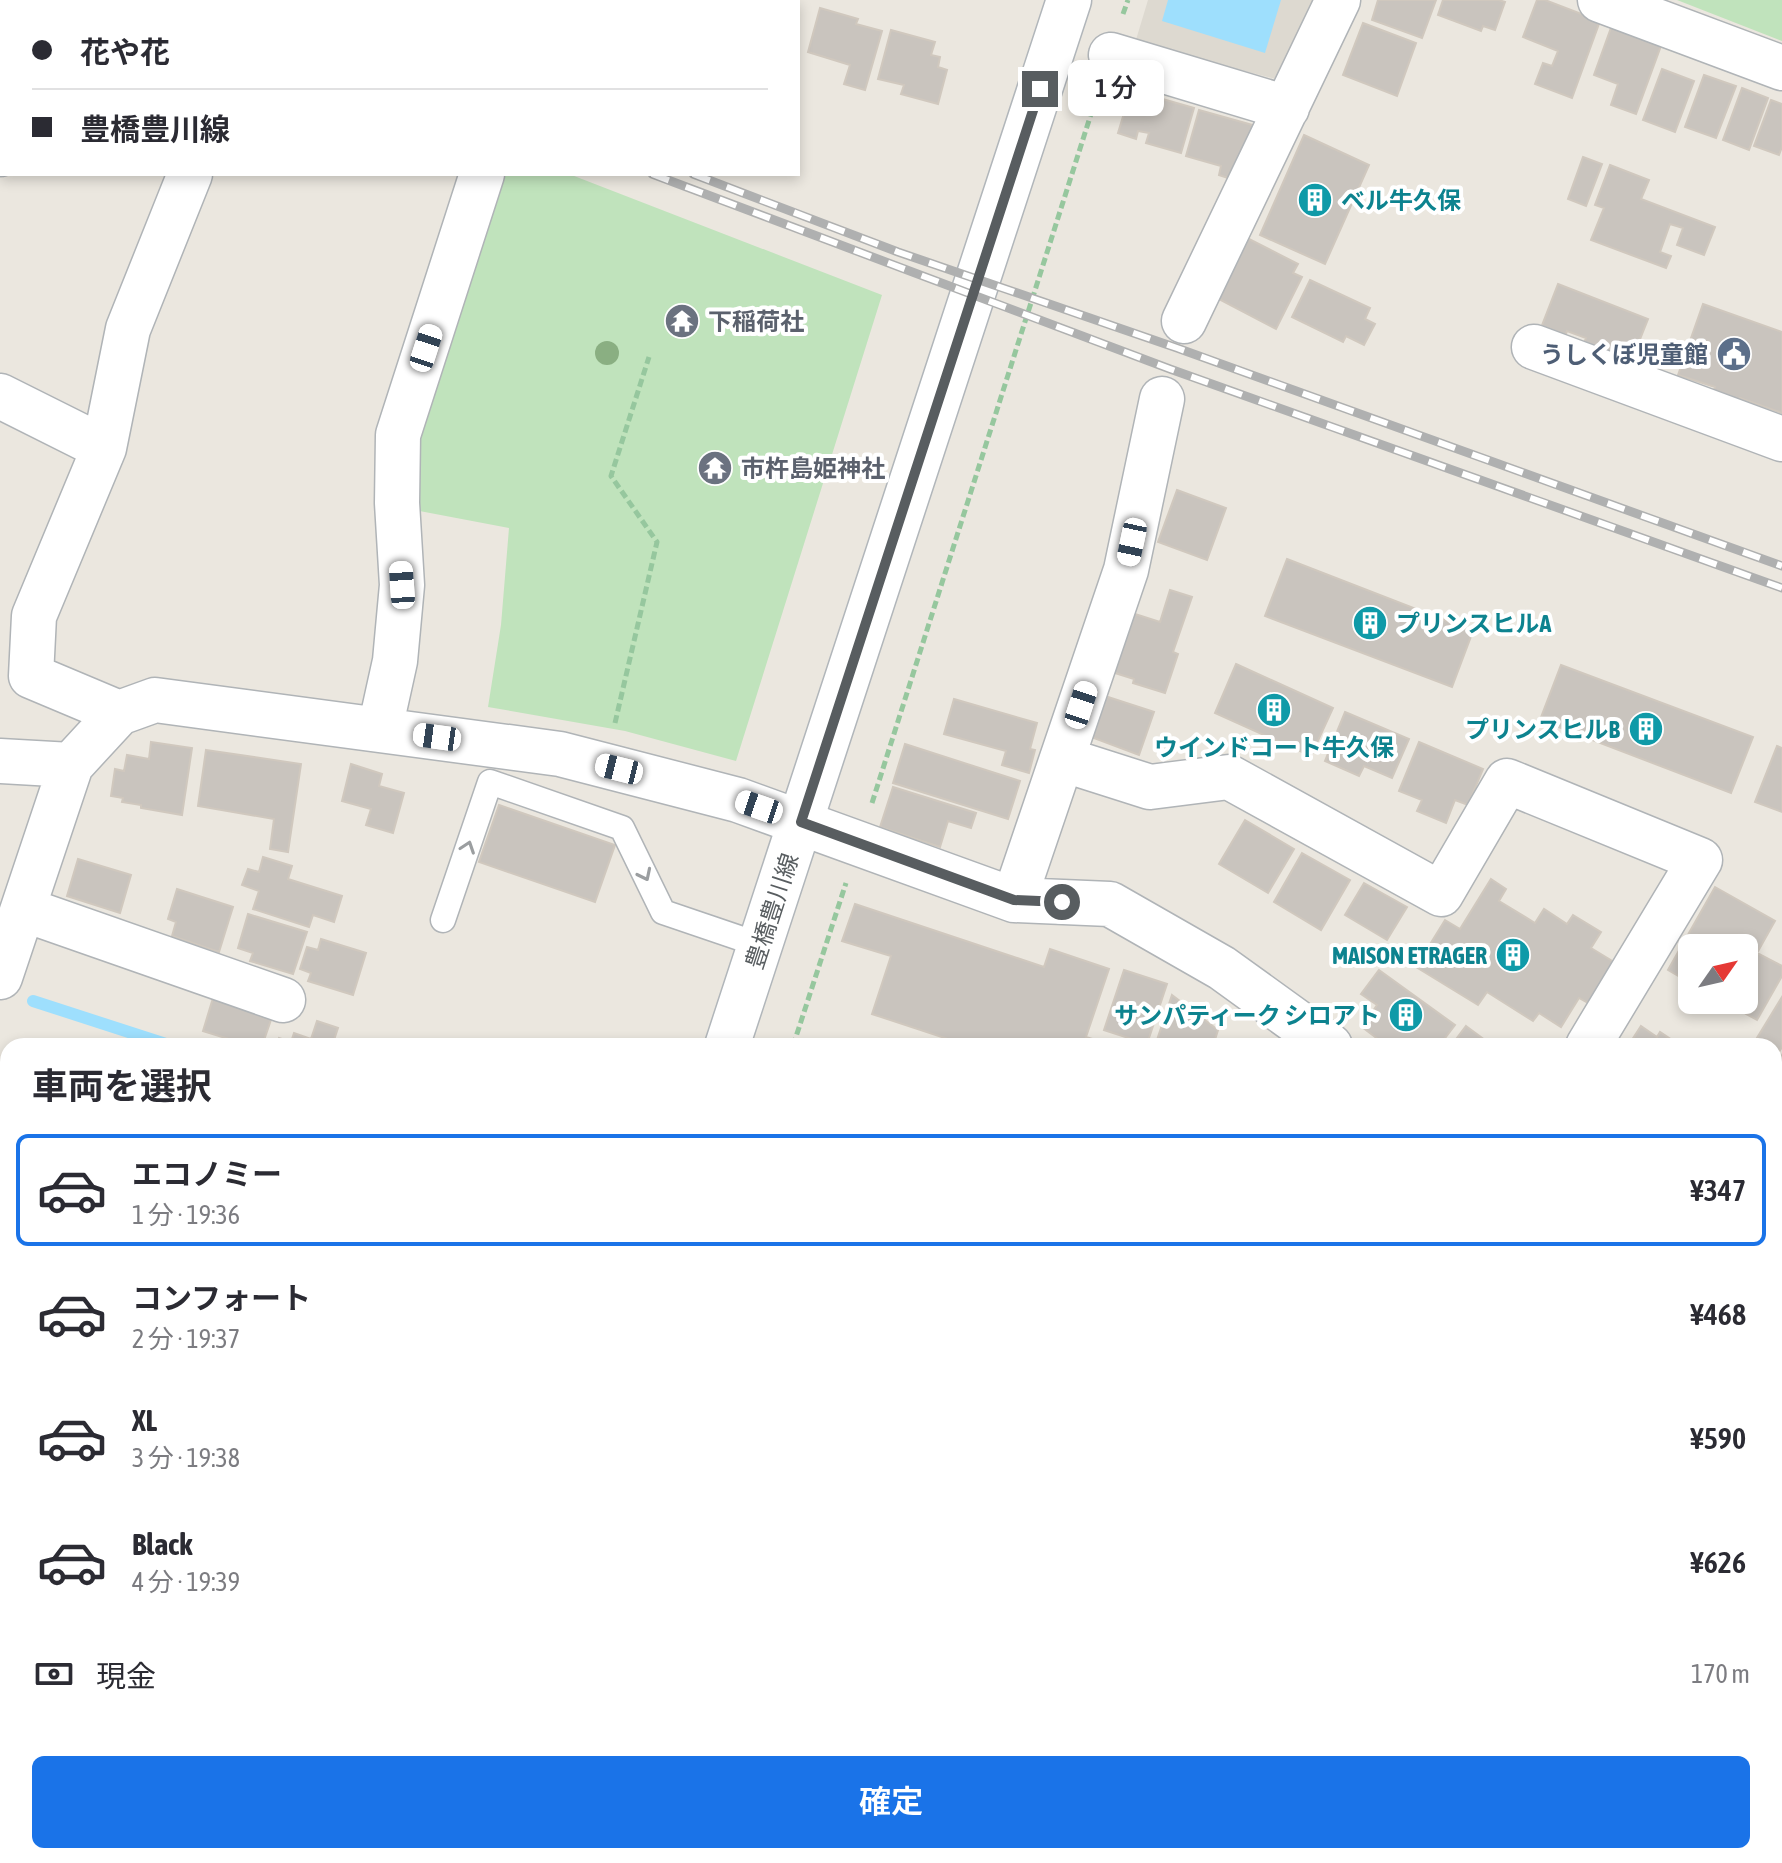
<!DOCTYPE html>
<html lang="ja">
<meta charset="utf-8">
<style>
body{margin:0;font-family:"Asap Condensed","Noto Sans JP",sans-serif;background:#f7f7f7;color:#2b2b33;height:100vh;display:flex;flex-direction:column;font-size:30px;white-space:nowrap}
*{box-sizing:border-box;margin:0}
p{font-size:26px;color:#7c7c81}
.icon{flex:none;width:44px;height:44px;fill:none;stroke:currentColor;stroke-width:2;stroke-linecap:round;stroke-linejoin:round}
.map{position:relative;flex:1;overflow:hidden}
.panel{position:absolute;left:0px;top:1038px;width:1782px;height:826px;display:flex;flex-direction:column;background:#fff;border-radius:24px 24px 0 0;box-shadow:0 4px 12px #0003}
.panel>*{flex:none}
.top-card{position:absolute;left:0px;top:0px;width:800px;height:176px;box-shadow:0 4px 12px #0003;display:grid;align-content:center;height:176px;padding:0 32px;background:#fff}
.needle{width:52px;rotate:56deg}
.buttons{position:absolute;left:1678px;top:934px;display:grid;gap:16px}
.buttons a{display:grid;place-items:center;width:80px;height:80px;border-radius:12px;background:#fff;box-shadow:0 4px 12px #0003;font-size:40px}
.end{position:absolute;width:36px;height:36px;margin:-18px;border:10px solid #585d60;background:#fff;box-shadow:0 0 0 4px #fff}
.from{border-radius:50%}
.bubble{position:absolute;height:56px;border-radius:12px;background:#fff;box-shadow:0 4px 12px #0003;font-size:26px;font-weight:600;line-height:56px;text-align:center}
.car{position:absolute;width:24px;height:48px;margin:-24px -12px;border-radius:10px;box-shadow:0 0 6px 2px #0007;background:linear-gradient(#fff 24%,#345 0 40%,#fff 0 76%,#345 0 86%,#fff 0)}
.top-card b{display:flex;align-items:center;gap:28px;height:76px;font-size:30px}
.top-card b+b{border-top:2px solid #e1e1e2}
.top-card i{width:20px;height:20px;background:#2b2b33}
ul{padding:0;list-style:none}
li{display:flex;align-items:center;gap:24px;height:112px;margin:0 16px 12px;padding:0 16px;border:4px solid transparent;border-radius:12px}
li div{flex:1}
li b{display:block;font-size:30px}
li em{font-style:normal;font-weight:600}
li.active{border-color:#1a73e8}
li>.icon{width:72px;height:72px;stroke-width:1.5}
h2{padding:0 32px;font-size:36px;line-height:96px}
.pay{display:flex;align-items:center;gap:20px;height:88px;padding:0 32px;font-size:30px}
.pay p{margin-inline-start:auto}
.primary-button{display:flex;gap:16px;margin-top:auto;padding:16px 32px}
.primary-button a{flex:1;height:92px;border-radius:12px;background:#1a73e8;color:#fff;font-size:32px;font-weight:600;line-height:92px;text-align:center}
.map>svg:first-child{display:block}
.commercial{fill:#fdeed3}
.education{fill:#ddd9d0}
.green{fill:#c0e3bc}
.water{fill:#9edffd}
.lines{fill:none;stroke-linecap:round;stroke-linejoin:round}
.stream{stroke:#9edffd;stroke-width:12}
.building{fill:#c9c4be;stroke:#d0c8be;stroke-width:2}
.service-casing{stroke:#b0b4b7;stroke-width:27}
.minor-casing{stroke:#b0b4b7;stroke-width:47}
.secondary-casing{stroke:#b1b6ba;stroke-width:47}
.path{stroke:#96c79e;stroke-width:5;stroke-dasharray:8 4;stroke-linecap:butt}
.service{stroke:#fff;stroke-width:24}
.minor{stroke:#fff;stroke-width:44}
.secondary{stroke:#fff;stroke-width:44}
.rail-casing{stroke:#afb0b0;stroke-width:9}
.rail{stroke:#fff;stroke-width:6;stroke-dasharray:18;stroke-linecap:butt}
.tree{fill:#8aaf82}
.oneway{stroke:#9b9ea0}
.route{stroke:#585d60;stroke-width:10}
.labels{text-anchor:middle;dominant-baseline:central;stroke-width:8;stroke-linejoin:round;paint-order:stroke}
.culture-label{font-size:24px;font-weight:bold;fill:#0d838f;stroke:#fff;text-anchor:end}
.worship-label{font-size:24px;font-weight:bold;fill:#5b616d;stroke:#fff;text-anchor:start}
.service-label{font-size:24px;font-weight:bold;fill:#4e5e75;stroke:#fff;text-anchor:end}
.street-label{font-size:24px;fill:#585d60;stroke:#fff}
</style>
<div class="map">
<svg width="1782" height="1863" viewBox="0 0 1782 1863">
<rect width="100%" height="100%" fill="#ebe7df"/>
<path class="commercial" d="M0,1129L8,1132V1370L0,1367Z
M0,1375L8,1378V1856H383L381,1863H0Z
M819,1856H984L982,1863H817Z"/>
<path class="education" d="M1148,0H1319L1280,80L1135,43Z"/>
<path class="green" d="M1677,0H1782V41Z
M498,174H569L882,295L736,761L625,731L488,707L501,625L509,528L409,509L413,436Z"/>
<path class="water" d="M1168,0H1281L1265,53L1162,21Z"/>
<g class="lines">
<path class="stream" d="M33,1001L172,1046"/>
</g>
<path class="building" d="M1378,0H1436L1422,38L1372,20Z
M1443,0H1499L1505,2L1495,30L1483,26L1481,31L1438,15Z
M1537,0H1545L1600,21L1572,98L1535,84L1543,63L1552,66L1558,51L1523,37Z
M820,8L858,19L856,24L882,31L865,90L844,84L850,65L808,52Z
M1363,23L1416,43L1397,96L1343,75Z
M1612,25L1662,43L1636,114L1611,105L1618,84L1594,75Z
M891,30L935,42L931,55L940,57L938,67L947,70L938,104L901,94L904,85L878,79Z
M1662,69L1694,81L1675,132L1643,120Z
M1704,75L1736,86L1716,138L1685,127Z
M1742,88L1768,98L1749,150L1723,140Z
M1131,90L1194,108L1181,153L1146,143L1149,133L1138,131L1136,139L1118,133Z
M1771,100L1782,104V147L1779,155L1754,146Z
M1199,110L1256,126L1240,182L1219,175L1221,166L1186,156Z
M1304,135L1369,165L1325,264L1260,235Z
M1583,157L1602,164L1586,206L1568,199Z
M1610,165L1649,180L1641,199L1715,227L1704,255L1677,245L1683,228L1670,224L1660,252L1671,256L1666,268L1591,240L1604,208L1595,205Z
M1247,238L1298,264L1293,273L1302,277L1276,329L1217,298Z
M1310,280L1370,308L1365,319L1375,324L1364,345L1346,336L1343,342L1292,317Z
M1558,284L1648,319L1631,362L1584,343L1586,338L1567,331L1565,337L1541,328Z
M1703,304L1782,332V413L1740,398L1737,405L1712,396L1715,387L1678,375Z
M675,310L693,317L688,331L670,324Z
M716,451L732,468L713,485L698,469Z
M1177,490L1226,508L1207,560L1158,542Z
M1287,559L1473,631L1452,687L1265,616Z
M1170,590L1192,597L1173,652L1178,654L1165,693L1133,683L1134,679L1112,672L1132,613L1160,622Z
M1236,664L1333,708L1311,756L1215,713Z
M1561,665L1753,737L1731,793L1540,720Z
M1105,696L1154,712L1139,755L1091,737Z
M954,699L1037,723L1030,749L1035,750L1029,773L1002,765L1006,751L944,734Z
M1345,712L1409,739L1392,778L1364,766L1359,776L1325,761Z
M151,742L192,748L182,815L141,808V805L122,802L123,798L111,796L115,769L124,771L127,755L149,759Z
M1419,742L1483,769L1468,805L1455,800L1446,823L1417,811L1422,800L1399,791Z
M905,744L1020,781L1008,819L893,783Z
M1777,746L1782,748V812L1755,802Z
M206,750L301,764L288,852L270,849L274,819L198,806Z
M351,764L382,774L379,786L404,793L393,833L366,825L371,809L342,801Z
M893,787L976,813L971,828L948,821L940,847L880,827Z
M499,805L615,845L595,902L479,862Z
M1245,820L1294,849L1268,893L1219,864Z
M1302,853L1350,880L1321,930L1274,902Z
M263,857L292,866L288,879L342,896L334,922L313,915L309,927L253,909L259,891L242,885L248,869L259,872Z
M78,859L131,875L120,913L67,896Z
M1491,879L1506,889L1499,901L1535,923L1544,909L1567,924L1573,915L1601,932L1591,948L1614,962L1588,1003L1579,998L1561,1027L1539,1013L1533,1021L1487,992L1478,1005L1416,967L1445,920L1460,929Z
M1364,883L1407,907L1387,940L1345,915Z
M1715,887L1775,921L1757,953L1782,966V976L1757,1020L1721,1000H1744V948H1692V984L1668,970Z
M177,889L233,907L219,952L172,936L176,922L168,919Z
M855,904L1044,967L1050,949L1109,969L1086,1037L1115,1046H969L872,1014L891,956L842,941Z
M248,914L307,932L293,974L250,961L253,953L238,948Z
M321,939L366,953L353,995L308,981L311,973L300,969L307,947L318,950Z
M1124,970L1167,984L1147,1044L1104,1030Z
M1379,970L1455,1025L1439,1046H1387L1362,1027L1377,1005L1361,994Z
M1172,995L1218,1030L1213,1046H1155Z
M1782,997V1047L1774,1060V1046H1752Z
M213,998L272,1017L262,1046H230L232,1040L203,1031Z
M317,1021L338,1028L332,1046H276L279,1038L291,1042L294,1033L311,1039Z
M1466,1026L1493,1046H1451Z
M1641,1026L1657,1037L1660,1032L1681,1046H1611L1616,1038L1628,1046Z
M1782,1055V1096L1774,1092V1069Z
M8,1188V1275L0,1272V1212Z
M1782,1260V1301L1774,1286L1781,1282L1774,1270V1264Z
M0,1382L8,1384V1475L0,1473Z
M293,1856H359L356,1863H291Z
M548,1856H735L756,1863H550Z
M1012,1856H1084L1082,1863H1010Z"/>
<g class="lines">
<g class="service-casing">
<path id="service" d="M443,920L490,782L622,828L663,912L760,945"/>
</g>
<g class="minor-casing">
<path id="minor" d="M1600,0L1782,68
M445,2V0
M1111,55L1287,108
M0,154L2,150
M1184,321L1338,0
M1534,347L1782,439
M0,396L104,448
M119,713L31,676L34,616L104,448L128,329L190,174
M380,729L395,661L402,585L397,503L398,435L482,174
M1062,759L1150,787L1229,777L1441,894L1507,781L1700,860L1588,1046
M0,761L71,765L119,713L155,700L560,754L738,800L1014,900L1110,904L1222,968L1330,1046
M1014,900L1126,570L1162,399
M23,909L283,1000
M0,977L71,765
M1774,1221L1782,1202
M1774,1446L1782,1453
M1774,1609L1782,1611
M1774,1836L1782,1839
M1177,1863L1179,1856"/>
</g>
<g class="secondary-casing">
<path id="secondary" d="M727,1046L1069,0
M454,1863L456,1856"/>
</g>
<path class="path" d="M635,2L636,0
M1123,14L1128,0
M615,723L657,542L611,476L649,357
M872,803L1098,92
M793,1046L846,883
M526,1863L528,1856"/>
<use href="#service" class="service"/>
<use href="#minor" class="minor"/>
<use href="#secondary" class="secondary"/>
<g class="rail-casing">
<path id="rail" d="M198,0L204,2
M262,0L268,2
M652,174L1170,369L1782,588
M693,174L898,252L1177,348L1782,566"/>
</g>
<use href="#rail" class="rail"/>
</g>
<circle class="tree" cx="607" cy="353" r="12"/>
<defs><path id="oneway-chevron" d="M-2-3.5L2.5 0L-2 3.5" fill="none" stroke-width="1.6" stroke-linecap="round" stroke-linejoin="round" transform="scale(2)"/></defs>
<g class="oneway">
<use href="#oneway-chevron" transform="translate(468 847) rotate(-71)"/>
<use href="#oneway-chevron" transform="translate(645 875) rotate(64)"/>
</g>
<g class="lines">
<path class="route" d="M1040,89L801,822L1014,900L1062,902"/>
</g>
<defs>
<g id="building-disc" transform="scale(1.8)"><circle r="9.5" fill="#0f9aa8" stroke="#fff"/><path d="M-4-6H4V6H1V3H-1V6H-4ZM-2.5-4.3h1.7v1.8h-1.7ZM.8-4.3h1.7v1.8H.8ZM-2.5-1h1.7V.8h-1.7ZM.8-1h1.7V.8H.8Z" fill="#fff"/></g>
<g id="temple-disc" transform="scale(1.8)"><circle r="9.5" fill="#6b7280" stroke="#fff"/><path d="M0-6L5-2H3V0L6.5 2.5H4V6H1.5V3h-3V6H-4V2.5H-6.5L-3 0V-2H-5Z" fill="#fff"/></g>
<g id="civic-disc" transform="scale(1.8)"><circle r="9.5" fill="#5c6f8a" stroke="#fff"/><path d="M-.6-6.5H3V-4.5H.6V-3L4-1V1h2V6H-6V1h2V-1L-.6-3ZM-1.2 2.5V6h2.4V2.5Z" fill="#fff"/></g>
</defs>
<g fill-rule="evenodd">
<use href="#building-disc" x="1315" y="200"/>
<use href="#temple-disc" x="682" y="321"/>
<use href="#civic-disc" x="1734" y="354"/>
<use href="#temple-disc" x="715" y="468"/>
<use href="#building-disc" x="1370" y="623"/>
<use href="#building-disc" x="1274" y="710"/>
<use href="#building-disc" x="1646" y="729"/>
<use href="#building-disc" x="1513" y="955"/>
<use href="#building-disc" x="1406" y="1015"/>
</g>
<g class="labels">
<g class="culture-label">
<text x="1341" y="200" text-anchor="start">ベル牛久保</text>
<text x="1396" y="623" text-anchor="start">プリンスヒルA</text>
<text x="1620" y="729">プリンスヒルB</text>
<text x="1274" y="747" text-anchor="middle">ウインドコート牛久保</text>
<text x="1487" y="955">MAISON ETRAGER</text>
<text x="1380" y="1015">サンパティーク シロアト</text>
</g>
<g class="worship-label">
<text x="708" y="321">下稲荷社</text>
<text x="741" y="468">市杵島姫神社</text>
</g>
<g class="service-label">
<text x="1708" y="354">うしくぼ児童館</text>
</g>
<g class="street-label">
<text transform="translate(772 911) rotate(-72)">豊橋豊川線</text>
</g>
</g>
</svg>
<div class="buttons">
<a><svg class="needle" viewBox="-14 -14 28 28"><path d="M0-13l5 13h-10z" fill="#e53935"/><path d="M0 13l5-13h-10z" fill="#7c7c81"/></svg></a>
</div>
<i class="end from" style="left:1062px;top:902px"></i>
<i class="end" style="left:1040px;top:89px"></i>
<div class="bubble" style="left:1068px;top:60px;width:96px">1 分</div>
<i class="car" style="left:426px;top:348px;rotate:18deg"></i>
<i class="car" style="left:1132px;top:542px;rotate:192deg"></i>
<i class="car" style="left:402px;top:585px;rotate:356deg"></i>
<i class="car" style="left:1081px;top:705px;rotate:18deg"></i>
<i class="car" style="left:437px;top:737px;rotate:278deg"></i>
<i class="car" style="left:619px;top:769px;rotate:284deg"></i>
<i class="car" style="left:759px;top:807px;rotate:289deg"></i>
<div class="top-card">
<b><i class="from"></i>花や花</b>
<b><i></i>豊橋豊川線</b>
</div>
<section class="panel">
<h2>車両を選択</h2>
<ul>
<li class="active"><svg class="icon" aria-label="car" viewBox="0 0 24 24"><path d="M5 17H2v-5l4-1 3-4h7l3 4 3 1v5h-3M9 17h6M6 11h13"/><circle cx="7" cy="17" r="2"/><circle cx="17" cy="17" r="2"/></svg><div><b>エコノミー</b><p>1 分 · 19:36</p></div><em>¥347</em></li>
<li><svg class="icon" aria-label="car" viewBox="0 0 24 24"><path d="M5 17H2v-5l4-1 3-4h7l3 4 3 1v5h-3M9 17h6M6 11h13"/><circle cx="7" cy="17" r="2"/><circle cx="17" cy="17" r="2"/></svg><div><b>コンフォート</b><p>2 分 · 19:37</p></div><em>¥468</em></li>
<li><svg class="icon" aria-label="car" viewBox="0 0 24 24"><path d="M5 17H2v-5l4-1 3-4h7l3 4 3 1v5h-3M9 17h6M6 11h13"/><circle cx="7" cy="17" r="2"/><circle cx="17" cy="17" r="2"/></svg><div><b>XL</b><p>3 分 · 19:38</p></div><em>¥590</em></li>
<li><svg class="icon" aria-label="car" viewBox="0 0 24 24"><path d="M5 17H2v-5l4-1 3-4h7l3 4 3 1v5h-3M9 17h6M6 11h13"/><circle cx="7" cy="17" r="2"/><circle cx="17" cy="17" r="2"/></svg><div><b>Black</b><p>4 分 · 19:39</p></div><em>¥626</em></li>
</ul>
<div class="pay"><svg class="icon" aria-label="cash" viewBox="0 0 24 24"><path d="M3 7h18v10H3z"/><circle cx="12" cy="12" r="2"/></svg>現金<p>170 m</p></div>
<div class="primary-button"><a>確定</a></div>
</section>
</div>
